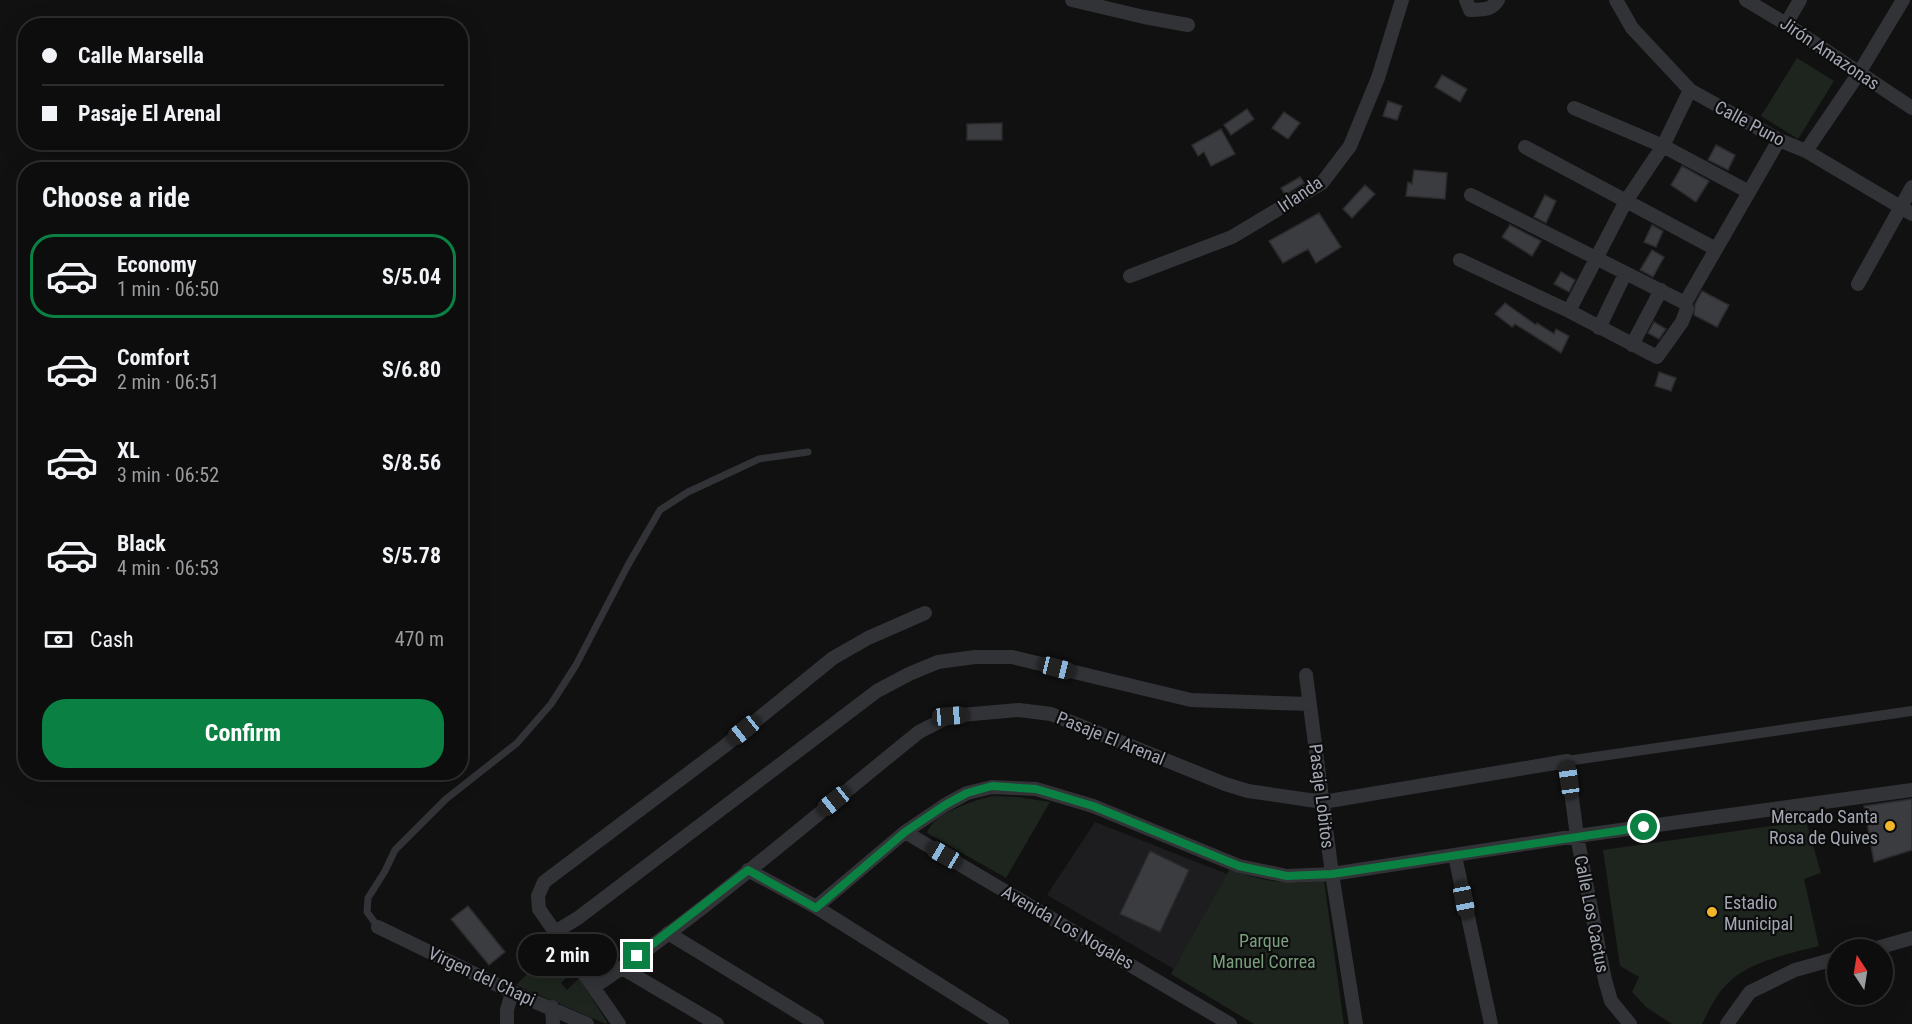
<!DOCTYPE html>
<meta charset="utf-8">
<style>
body{margin:0;font-family:"Roboto Condensed",sans-serif;background:#161617;color:#f1f3f6;height:100vh;display:flex;flex-direction:column;font-size:22px;white-space:nowrap}
*{box-sizing:border-box;margin:0}
p{font-size:20px;color:#9a9c9e}
.icon{flex:none;width:33px;height:33px;fill:none;stroke:currentColor;stroke-width:2;stroke-linecap:round;stroke-linejoin:round}
.map{position:relative;flex:1;overflow:hidden}
.sheet{position:absolute;left:18px;top:162px;width:450px;height:618px;display:flex;flex-direction:column;background:#0d0d0e;border-radius:24px;box-shadow:0 6px 24px #0002,0 0 0 2px #2d2d2e}
.sheet>*{flex:none}
.banner{position:absolute;left:18px;top:18px;width:450px;height:132px;border-radius:24px;box-shadow:0 6px 24px #0002,0 0 0 2px #2d2d2e;display:grid;align-content:center;height:132px;padding:0 24px;background:#0d0d0e}
.needle{width:39px;rotate:348deg}
.controls{position:absolute;left:1827px;top:939px;display:grid;gap:12px}
.controls a{display:grid;place-items:center;width:66px;height:66px;border-radius:50%;background:#0d0d0e;box-shadow:0 6px 24px #0002,0 0 0 2px #2d2d2e;font-size:30px}
.end{position:absolute;width:27px;height:27px;margin:-14px;border:8px solid #0b8043;background:#fff;box-shadow:0 0 0 3px #fff}
.from{border-radius:50%}
.bubble{position:absolute;height:42px;border-radius:21px;background:#0d0d0e;box-shadow:0 6px 24px #0002,0 0 0 2px #2d2d2e;font-size:20px;font-weight:700;line-height:42px;text-align:center}
.car{position:absolute;width:18px;height:36px;margin:-18px -9px;border-radius:8px;box-shadow:0 0 4px 2px #0007;background:linear-gradient(#222 24%,#8ab4d8 0 40%,#222 0 76%,#8ab4d8 0 86%,#222 0)}
.banner b{display:flex;align-items:center;gap:21px;height:57px;font-size:22px}
.banner b+b{border-top:2px solid #2d2d2e}
.banner i{width:15px;height:15px;background:#f1f3f6}
ul{padding:0;list-style:none}
li{display:flex;align-items:center;gap:18px;height:84px;margin:0 12px 9px;padding:0 12px;border:3px solid transparent;border-radius:24px}
li div{flex:1}
li b{display:block;font-size:22px}
li em{font-style:normal;font-weight:700}
li.on{border-color:#0b8043}
li>.icon{width:54px;height:54px;stroke-width:1.5}
h2{padding:0 24px;font-size:27px;line-height:72px}
.pay{display:flex;align-items:center;gap:15px;height:66px;padding:0 24px;font-size:22px}
.pay p{margin-inline-start:auto}
.action{display:flex;gap:12px;margin-top:auto;padding:12px 24px}
.action a{flex:1;height:69px;border-radius:24px;background:#0b8043;color:#fff;font-size:24px;font-weight:700;line-height:69px;text-align:center}
.map>svg:first-child{display:block}
.built{fill:#1d1d1f}
.green{fill:#1d251e}
.building{fill:#3b3c40;stroke:#2b2b2e;stroke-width:1.5}
.lines{fill:none;stroke-linecap:round;stroke-linejoin:round}
.service{stroke:#323337;stroke-width:7}
.pedestrian{stroke:#323337;stroke-width:10}
.minor{stroke:#323337;stroke-width:14}
.route{stroke:#0b8043;stroke-width:8}
.poi-dot{fill:#f1b52a;stroke:#0c0c0d;stroke-width:2}
.labels{text-anchor:middle;dominant-baseline:central;stroke-width:4.5;stroke-linejoin:round;paint-order:stroke}
.street-label{font-size:18px;fill:#a2a7b3;stroke:#0c0c0d}
.poi-label{font-size:18px;fill:#a2a7b3;stroke:#0c0c0d;text-anchor:end}
.park-label{font-size:18px;fill:#799e7d;stroke:#0c0c0d}
</style>
<div class="map">
<svg width="1912" height="1024" viewBox="0 0 1912 1024">
<rect width="100%" height="100%" fill="#111112"/>
<path class="built" d="M1095,822L1227,874L1174,969L1047,895Z"/>
<path class="green" d="M1797,58L1834,81L1798,139L1761,116Z
M992,796L1017,797L1050,802L1006,878L927,833C933,813 973,801 992,796Z
M1806,821L1821,873L1804,879L1819,946C1791,953 1747,962 1727,984C1716,995 1709,1010 1702,1024H1672L1646,1007L1632,992L1639,977L1620,966L1603,850Z
M1229,870C1265,881 1286,886 1324,880L1344,1024H1254L1171,974Z
M552,949L573,971L561,983L567,990L579,978L607,1022L606,1024L516,985Z"/>
<path class="building" d="M1442,75L1467,89L1460,102L1435,87Z
M1388,101L1402,106L1397,120L1383,116Z
M1247,109L1254,119L1231,135L1224,125Z
M1284,112L1300,123L1288,139L1272,128Z
M1002,123V140H967V124Z
M1221,129L1235,154L1211,166L1204,152L1198,156L1192,145Z
M1716,145L1735,155L1728,170L1708,160Z
M1682,166L1709,181L1696,202L1671,185Z
M1414,170L1447,173L1445,199L1406,196L1408,182L1412,184Z
M1300,177L1304,183L1285,195L1281,188Z
M1365,185L1375,194L1352,218L1343,209Z
M1545,195L1556,201L1546,223L1534,217Z
M1319,213L1341,247L1316,263L1308,249L1283,263L1269,241Z
M1510,225L1541,241L1532,256L1502,237Z
M1652,225L1663,231L1656,247L1644,242Z
M1652,250L1664,257L1653,277L1640,270Z
M1561,272L1575,280L1569,292L1554,284Z
M1702,291L1729,305L1717,327L1694,315L1695,304Z
M1505,303L1536,325L1537,323L1554,334L1556,329L1569,336L1561,353L1515,324L1512,327L1495,314Z
M1654,322L1666,329L1659,339L1648,333Z
M1659,372L1676,378L1671,391L1655,386Z
M1912,799V850L1874,862L1864,806Z
M1150,851L1189,870L1160,932L1120,914Z
M468,906L505,952L489,965L451,919Z"/>
<g class="lines">
<path class="service" d="M378,927L367,912L368,898L385,871L395,850L446,799L517,743L551,704L576,665L628,565L660,510L688,492L759,459L808,452"/>
<path class="pedestrian" d="M1567,761L1912,711"/>
<path class="minor" d="M1072,0L1144,17L1188,25
M1466,0L1470,10C1481,9 1492,11 1498,0
M1616,0L1632,28L1690,90L1779,140L1806,151L1912,214
M1746,0L1786,24L1912,108
M1786,24L1800,0
M1574,108L1663,146L1749,192
M1525,147L1716,249
M1806,151L1859,73L1903,0
M1471,195L1685,303
M1460,260L1569,311L1657,357L1682,322L1687,309L1685,303L1779,140
M1130,276L1232,237L1322,183L1350,146L1378,78L1402,0
M1858,284L1912,187
M1569,311L1626,201L1663,146L1690,90
M1599,328L1625,274
M1632,345L1661,290
M1306,675L1332,874L1356,1024
M905,832L1230,1024
M1455,856L1491,1024
M748,870L816,907L1002,1024
M816,907L905,832L945,805L967,793L992,787L1036,789L1093,806L1239,866L1287,876L1332,874L1577,836L1912,790
M378,927L512,992L587,1024
M555,932L578,918L877,691L909,674L938,662L975,657H1012L1191,700L1310,704
M668,933L817,1024
M1870,950L1912,938
M622,968L717,1024
M594,987C707,910 812,818 919,732L950,716L1019,710L1051,714L1225,784L1248,791L1323,802L1567,761L1577,836L1605,980L1611,1001L1630,1024
M552,1007L553,1024
M507,1024V1010L512,992
M619,1024L539,909L538,896L544,882L726,745L833,658L868,638L925,613
M1727,1024L1750,992L1795,970L1838,958"/>
</g>
<g class="lines">
<path class="route" d="M637,956L748,870L816,908L905,832L945,805L967,793L992,786L1036,789L1093,806L1239,866L1287,876L1332,874L1644,827"/>
</g>
<g class="poi-dot">
<circle cx="1890" cy="826" r="6"/>
<circle cx="1712" cy="912" r="6"/>
</g>
<g class="labels">
<g class="street-label">
<text transform="translate(1830 53) rotate(34)">Jirón Amazonas</text>
<text transform="translate(1750 123) rotate(28)">Calle Puno</text>
<text transform="translate(1300 194) rotate(-34)">Irlanda</text>
<text transform="translate(1111 738) rotate(22)">Pasaje El Arenal</text>
<text transform="translate(1322 796) rotate(83)">Pasaje Lobitos</text>
<text transform="translate(1592 914) rotate(79)">Calle Los Cactus</text>
<text transform="translate(1068 927) rotate(30)">Avenida Los Nogales</text>
<text transform="translate(482 976) rotate(25)">Virgen del Chapi</text>
</g>
<g class="poi-label">
<text x="1878" y="816">Mercado Santa<tspan x="1878" dy="21">Rosa de Quives</tspan></text>
<text x="1724" y="902" text-anchor="start">Estadio<tspan x="1724" dy="21">Municipal</tspan></text>
</g>
<g class="park-label">
<text x="1264" y="940">Parque<tspan x="1264" dy="21">Manuel Correa</tspan></text>
</g>
</g>
</svg>
<div class="controls">
<a><svg class="needle" viewBox="-14 -14 28 28"><path d="M0-13l5 13h-10z" fill="#e53935"/><path d="M0 13l5-13h-10z" fill="#9a9c9e"/></svg></a>
</div>
<i class="end from" style="left:1644px;top:827px"></i>
<i class="end" style="left:637px;top:956px"></i>
<div class="bubble" style="left:518px;top:934px;width:99px">2 min</div>
<i class="car" style="left:1057px;top:668px;rotate:104deg"></i>
<i class="car" style="left:950px;top:716px;rotate:85deg"></i>
<i class="car" style="left:744px;top:730px;rotate:231deg"></i>
<i class="car" style="left:1569px;top:780px;rotate:352deg"></i>
<i class="car" style="left:834px;top:801px;rotate:231deg"></i>
<i class="car" style="left:944px;top:855px;rotate:300deg"></i>
<i class="car" style="left:1464px;top:900px;rotate:169deg"></i>
<div class="banner">
<b><i class="from"></i>Calle Marsella</b>
<b><i></i>Pasaje El Arenal</b>
</div>
<section class="sheet">
<h2>Choose a ride</h2>
<ul>
<li class="on"><svg class="icon" aria-label="car" viewBox="0 0 24 24"><path d="M5 17H2v-5l4-1 3-4h7l3 4 3 1v5h-3M9 17h6M6 11h13"/><circle cx="7" cy="17" r="2"/><circle cx="17" cy="17" r="2"/></svg><div><b>Economy</b><p>1 min · 06:50</p></div><em>S/5.04</em></li>
<li><svg class="icon" aria-label="car" viewBox="0 0 24 24"><path d="M5 17H2v-5l4-1 3-4h7l3 4 3 1v5h-3M9 17h6M6 11h13"/><circle cx="7" cy="17" r="2"/><circle cx="17" cy="17" r="2"/></svg><div><b>Comfort</b><p>2 min · 06:51</p></div><em>S/6.80</em></li>
<li><svg class="icon" aria-label="car" viewBox="0 0 24 24"><path d="M5 17H2v-5l4-1 3-4h7l3 4 3 1v5h-3M9 17h6M6 11h13"/><circle cx="7" cy="17" r="2"/><circle cx="17" cy="17" r="2"/></svg><div><b>XL</b><p>3 min · 06:52</p></div><em>S/8.56</em></li>
<li><svg class="icon" aria-label="car" viewBox="0 0 24 24"><path d="M5 17H2v-5l4-1 3-4h7l3 4 3 1v5h-3M9 17h6M6 11h13"/><circle cx="7" cy="17" r="2"/><circle cx="17" cy="17" r="2"/></svg><div><b>Black</b><p>4 min · 06:53</p></div><em>S/5.78</em></li>
</ul>
<div class="pay"><svg class="icon" aria-label="cash" viewBox="0 0 24 24"><path d="M3 7h18v10H3z"/><circle cx="12" cy="12" r="2"/></svg>Cash<p>470 m</p></div>
<div class="action"><a>Confirm</a></div>
</section>
</div>
